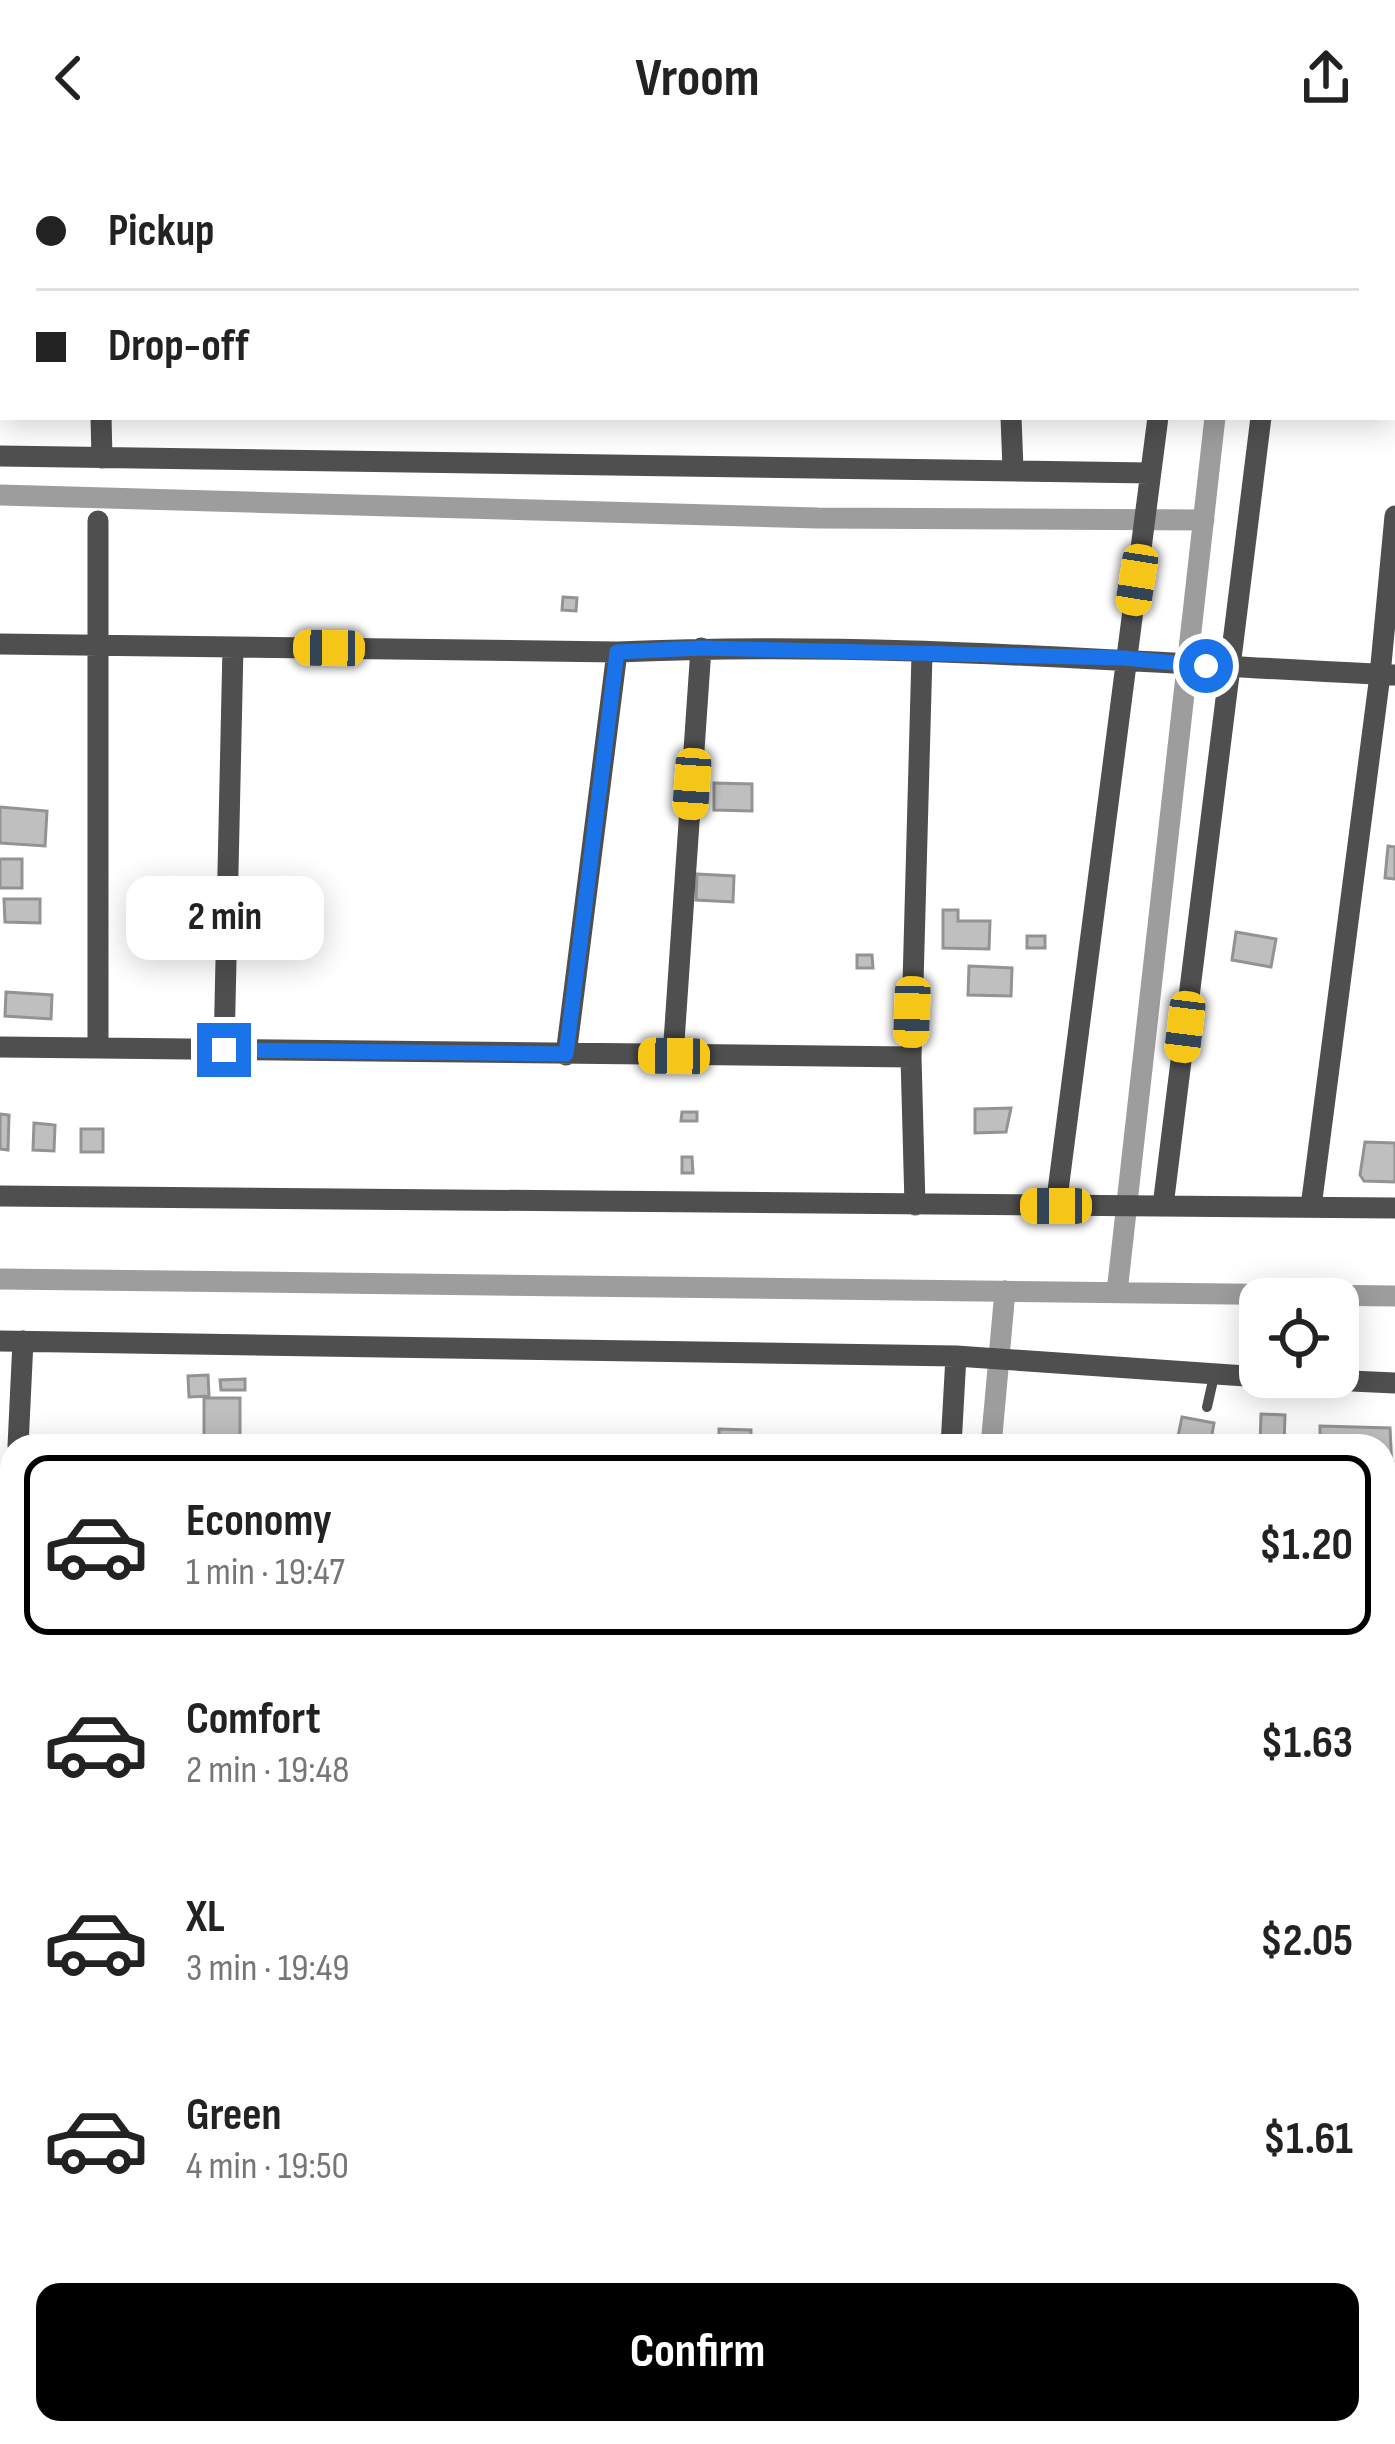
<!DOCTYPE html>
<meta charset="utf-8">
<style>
body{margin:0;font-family:"Sofia Sans Condensed",sans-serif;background:#f6f6f6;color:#222;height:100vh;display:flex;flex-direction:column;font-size:45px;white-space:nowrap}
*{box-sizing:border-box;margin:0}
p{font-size:39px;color:#767676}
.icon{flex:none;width:66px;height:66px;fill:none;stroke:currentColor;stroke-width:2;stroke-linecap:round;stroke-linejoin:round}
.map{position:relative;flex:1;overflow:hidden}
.side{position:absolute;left:0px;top:1278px;width:1395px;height:1011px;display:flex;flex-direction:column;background:#fff;border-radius:36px 36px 0 0;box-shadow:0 6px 30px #0003}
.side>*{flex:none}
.hud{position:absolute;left:0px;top:0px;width:1395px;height:264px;box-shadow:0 6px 30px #0003;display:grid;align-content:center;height:264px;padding:0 36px;background:#fff}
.buttons{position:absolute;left:1239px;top:1122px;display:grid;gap:24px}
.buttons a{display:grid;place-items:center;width:120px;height:120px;border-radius:24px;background:#fff;box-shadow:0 6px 30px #0003;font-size:60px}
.end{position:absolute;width:54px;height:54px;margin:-27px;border:15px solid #1a73e8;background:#fff;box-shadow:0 0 0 6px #fff}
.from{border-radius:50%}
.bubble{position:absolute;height:84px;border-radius:24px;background:#fff;box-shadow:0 6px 30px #0003;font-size:39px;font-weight:700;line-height:84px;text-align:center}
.car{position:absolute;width:36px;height:72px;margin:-36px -18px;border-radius:15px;box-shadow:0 0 9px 3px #0007;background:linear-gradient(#f5c518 24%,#345 0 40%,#f5c518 0 76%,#345 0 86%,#f5c518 0)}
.hud b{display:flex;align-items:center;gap:42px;height:114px;font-size:45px}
.hud b+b{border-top:3px solid #e0e0e0}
.hud i{width:30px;height:30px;background:#222}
ul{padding:21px 0 0;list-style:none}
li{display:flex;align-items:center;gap:36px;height:180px;margin:0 24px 18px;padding:0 12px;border:6px solid transparent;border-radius:24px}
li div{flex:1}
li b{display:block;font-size:45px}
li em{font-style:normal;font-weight:700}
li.selected{border-color:#000}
li>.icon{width:108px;height:108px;stroke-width:1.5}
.action{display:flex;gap:24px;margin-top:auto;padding:24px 36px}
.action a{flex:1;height:138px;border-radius:24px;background:#000;color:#fff;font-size:48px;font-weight:700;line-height:138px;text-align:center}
header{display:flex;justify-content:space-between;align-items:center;height:156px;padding:0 36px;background:#fff;font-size:54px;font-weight:700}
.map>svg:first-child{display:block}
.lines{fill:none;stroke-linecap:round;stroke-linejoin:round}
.canal{stroke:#9d9d9d;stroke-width:21}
.building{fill:#bfbfbf;stroke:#939393;stroke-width:3}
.lane{stroke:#4f4f4f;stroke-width:10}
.street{stroke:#4f4f4f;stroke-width:21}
.route{stroke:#1a73e8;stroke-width:15}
</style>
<header><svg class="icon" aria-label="back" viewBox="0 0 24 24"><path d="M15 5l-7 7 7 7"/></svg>Vroom<svg class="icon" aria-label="share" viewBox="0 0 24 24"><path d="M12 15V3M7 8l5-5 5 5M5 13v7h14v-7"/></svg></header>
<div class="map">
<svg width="1395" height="2288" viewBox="0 0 1395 2288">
<rect width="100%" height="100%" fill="#fff"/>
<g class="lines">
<path class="canal" d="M1244,3L1245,0
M0,339L818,362L1204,364
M0,1123L1395,1140
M1117,1136L1215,261
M991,1290L1005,1135
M0,1948L12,1949
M885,2288V2277"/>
</g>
<path class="building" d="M563,441L577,442L576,455L562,454Z
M714,627L752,628V655L714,654Z
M0,651L47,655L45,690L0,687Z
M1388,690L1395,691V723L1385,722Z
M0,703H22V732H0Z
M697,718L734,720L733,746L696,744Z
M4,743H40V767L5,766Z
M943,754H958V765H990L989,793L943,792Z
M1236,776L1276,783L1271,811L1232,804Z
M1027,780H1045V792H1027Z
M857,799H872L873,812H857Z
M969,810L1012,812L1011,840L968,839Z
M6,836L52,839L51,863L5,860Z
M1011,952L1006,976L975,977V953Z
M682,956H697V965H681Z
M0,958L9,959L8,994L0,993Z
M34,967L55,969L54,995L33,994Z
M81,973H103V996H81Z
M1365,986L1395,987V1026L1364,1025L1360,1019Z
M682,1001H692L693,1017H682Z
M208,1219L209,1240L189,1241L188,1220Z
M245,1223V1234H221L220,1224Z
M204,1242H240V1290H204Z
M1261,1258L1285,1259L1284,1290H1260Z
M1182,1261L1214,1267L1210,1290H1176Z
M1320,1270L1390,1272L1395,1375H1383V1290H1320Z
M719,1273L751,1274V1290H719Z
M1395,1671V1695L1383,1685Z
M1395,1745V1775L1383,1765Z
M1388,1807L1395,1811V1839L1383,1834Z
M1395,1868V1908L1394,1909L1384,1900L1389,1894L1383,1889L1390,1880L1385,1876Z
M1393,1937L1395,1938V1973L1383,1965V1951Z
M55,2277V2288H15L14,2278Z
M202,2277H238L237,2288L202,2286Z
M566,2277H609V2281L566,2280Z
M319,2278V2288H294L293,2279Z"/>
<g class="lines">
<path class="lane" d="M1207,1251L1214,1220
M1383,1386L1395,1387"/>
<path class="street" d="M103,3V0
M1010,3V0
M1185,3V0
M1293,3L1294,0
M0,156H3
M101,261L102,302
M1011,261L1013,313
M0,300L1150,317
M98,365V892L911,901L915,1049
M0,488L617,496C876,484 1136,507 1395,519
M0,891L98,892
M224,894L233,491
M566,899L617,496
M673,900L701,492
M911,901L922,498
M0,1040L1395,1052
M1056,1050L1158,261
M1163,1050L1261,261
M1311,1051L1380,519L1395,360
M0,1185L956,1200L1260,1221
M1264,1221L1395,1227
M18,1290L23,1185
M951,1290L956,1200
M0,1350L12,1351
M1383,1566L1395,1567
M1383,1714L1395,1715
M0,1814L12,1444
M0,1905H12
M0,2011L12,2012
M1383,2047H1395
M900,2277L901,2288
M653,2288L654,2277
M830,2288L831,2277"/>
</g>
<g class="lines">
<path class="route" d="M224,894L566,898L617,496L701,492L1124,502L1206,510"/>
</g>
</svg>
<div class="buttons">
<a><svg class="icon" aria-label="locate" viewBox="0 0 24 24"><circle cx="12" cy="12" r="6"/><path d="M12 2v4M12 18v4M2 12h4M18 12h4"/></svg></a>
</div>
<i class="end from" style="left:1206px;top:510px"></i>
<i class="end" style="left:224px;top:894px"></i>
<div class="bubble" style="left:126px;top:720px;width:198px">2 min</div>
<i class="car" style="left:1137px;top:424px;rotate:189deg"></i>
<i class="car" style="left:329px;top:492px;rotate:271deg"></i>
<i class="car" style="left:692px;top:628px;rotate:184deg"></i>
<i class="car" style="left:912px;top:856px;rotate:182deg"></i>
<i class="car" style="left:1185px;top:871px;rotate:187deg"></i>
<i class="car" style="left:674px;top:900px;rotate:271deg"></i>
<i class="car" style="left:1056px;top:1050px;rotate:270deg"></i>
<div class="hud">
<b><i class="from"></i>Pickup</b>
<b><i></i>Drop-off</b>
</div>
<section class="side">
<ul>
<li class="selected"><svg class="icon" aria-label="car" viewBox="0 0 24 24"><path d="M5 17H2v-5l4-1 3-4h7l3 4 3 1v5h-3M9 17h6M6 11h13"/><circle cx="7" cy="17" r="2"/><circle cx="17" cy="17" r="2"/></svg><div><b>Economy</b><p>1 min · 19:47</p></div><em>$1.20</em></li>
<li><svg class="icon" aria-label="car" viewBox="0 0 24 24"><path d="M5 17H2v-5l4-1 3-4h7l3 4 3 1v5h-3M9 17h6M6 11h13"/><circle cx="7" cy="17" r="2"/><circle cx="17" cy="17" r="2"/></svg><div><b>Comfort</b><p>2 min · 19:48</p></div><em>$1.63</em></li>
<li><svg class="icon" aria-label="car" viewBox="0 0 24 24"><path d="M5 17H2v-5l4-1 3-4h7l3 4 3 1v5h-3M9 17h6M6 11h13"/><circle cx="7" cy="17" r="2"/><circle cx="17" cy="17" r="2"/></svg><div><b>XL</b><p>3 min · 19:49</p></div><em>$2.05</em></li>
<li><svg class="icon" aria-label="car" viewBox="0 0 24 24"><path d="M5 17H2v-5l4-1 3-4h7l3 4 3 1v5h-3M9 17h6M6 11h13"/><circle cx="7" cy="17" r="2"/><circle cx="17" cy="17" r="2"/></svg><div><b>Green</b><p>4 min · 19:50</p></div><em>$1.61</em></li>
</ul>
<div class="action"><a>Confirm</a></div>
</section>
</div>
